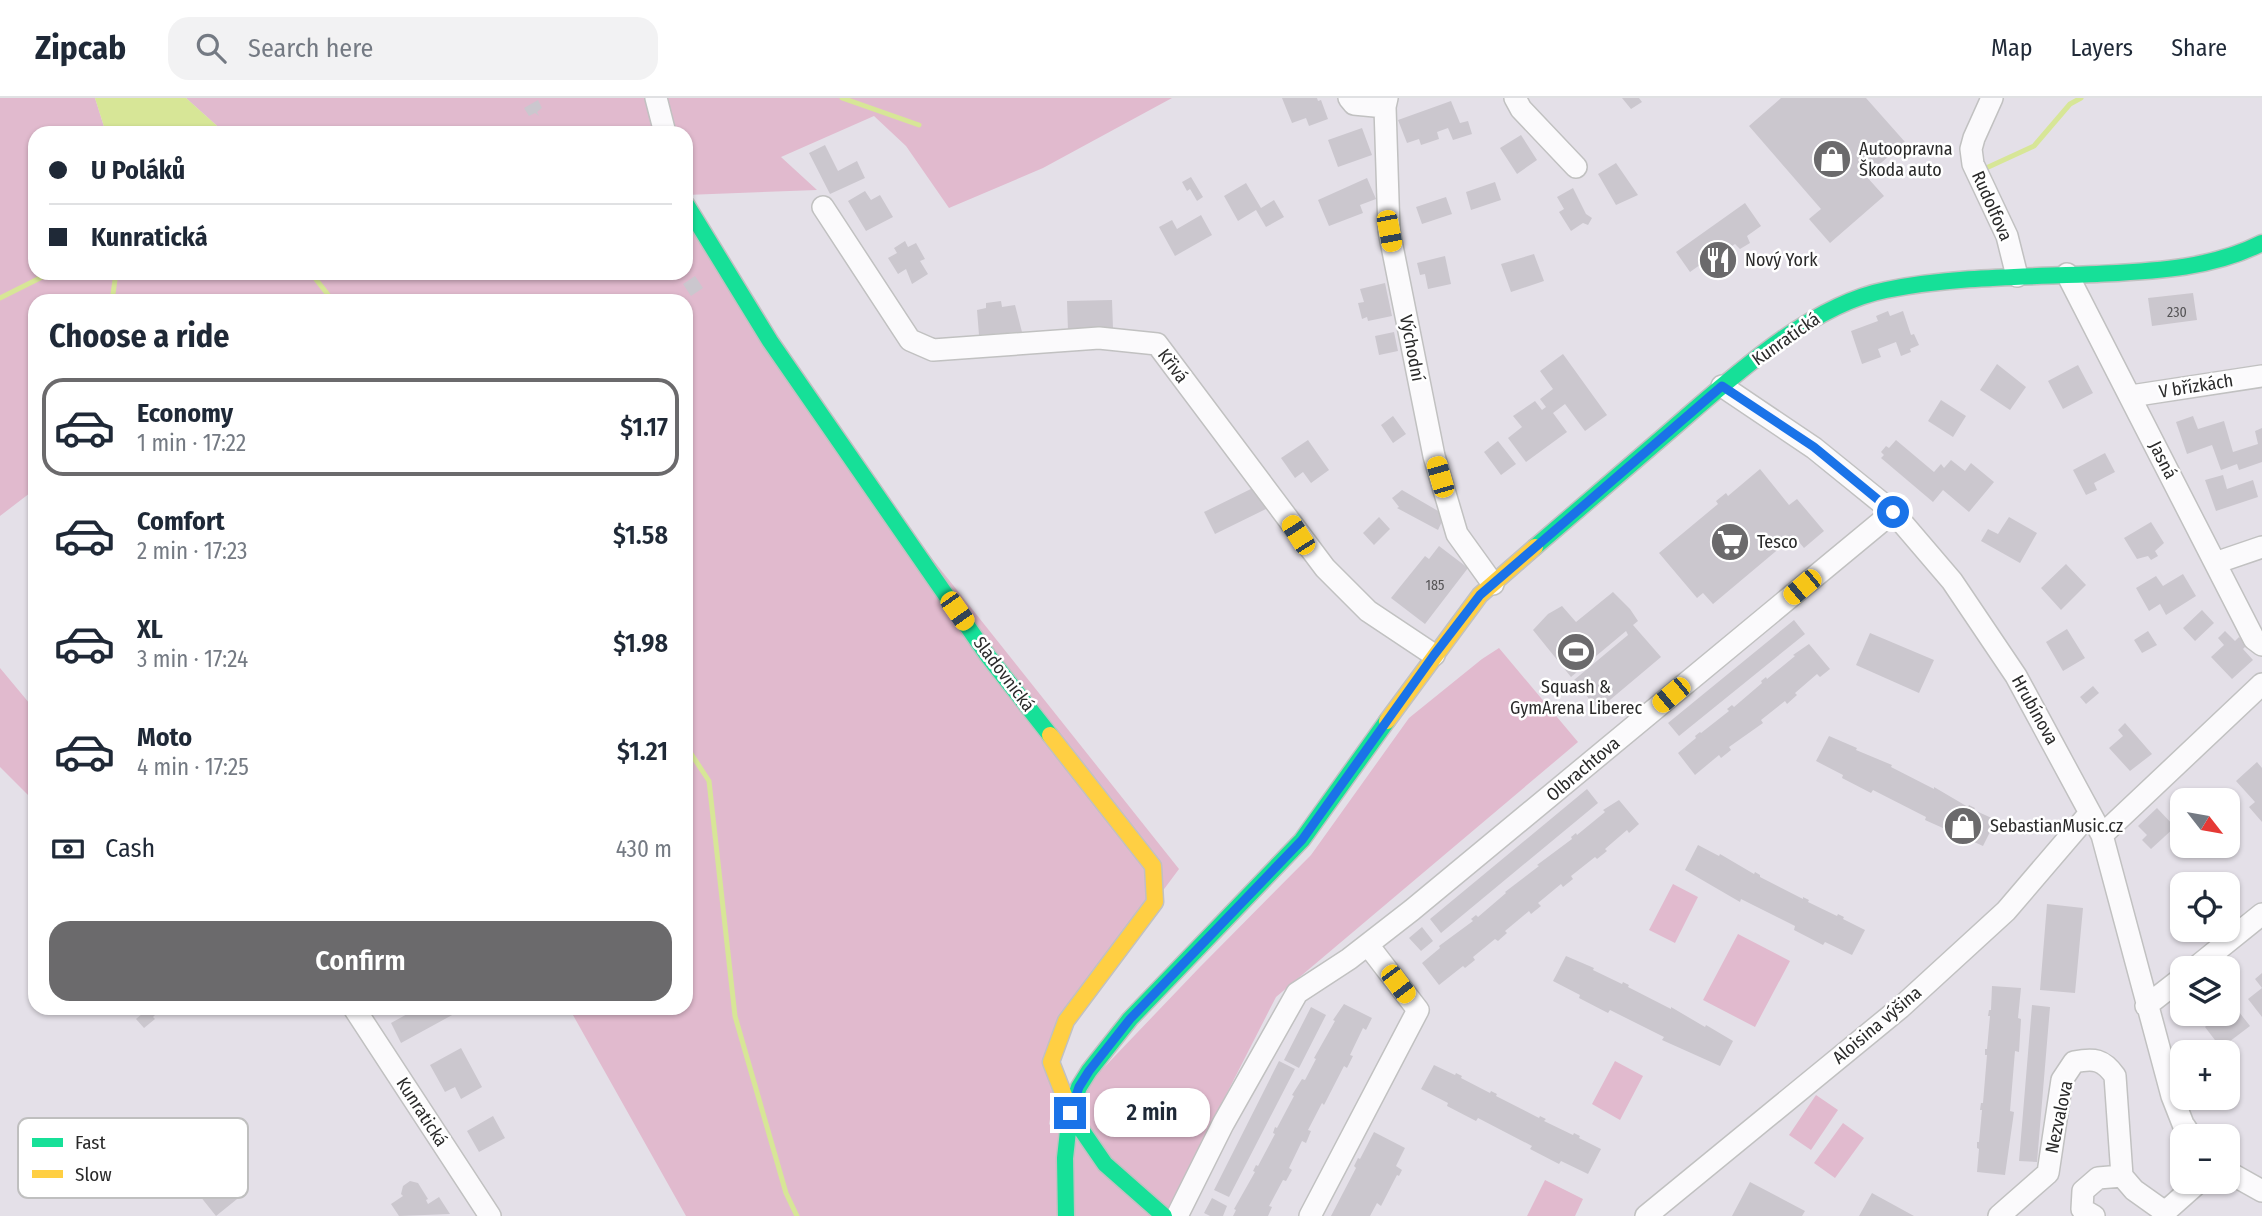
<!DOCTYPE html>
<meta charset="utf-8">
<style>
body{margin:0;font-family:"Fira Sans Condensed",sans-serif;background:#f2f2f3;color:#1f2937;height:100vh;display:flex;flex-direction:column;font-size:26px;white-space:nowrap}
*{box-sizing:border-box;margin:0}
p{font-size:23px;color:#747a83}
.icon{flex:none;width:38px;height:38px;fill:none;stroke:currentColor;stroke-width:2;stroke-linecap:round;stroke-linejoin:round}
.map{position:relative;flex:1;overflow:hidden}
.side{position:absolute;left:28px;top:196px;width:665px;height:721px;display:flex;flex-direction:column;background:#fff;border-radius:21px;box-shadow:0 2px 5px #0004}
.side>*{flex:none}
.top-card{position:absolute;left:28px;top:28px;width:665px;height:154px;border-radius:21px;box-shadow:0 2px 5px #0004;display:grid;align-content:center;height:154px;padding:0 21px;background:#fff}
.needle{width:46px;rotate:121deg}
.fabs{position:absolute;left:2170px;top:690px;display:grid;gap:14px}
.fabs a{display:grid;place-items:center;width:70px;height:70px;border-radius:14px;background:#fff;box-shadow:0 2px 5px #0004;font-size:35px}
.end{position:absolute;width:32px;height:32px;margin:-16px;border:9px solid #1a73e8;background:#fff;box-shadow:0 0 0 4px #fff}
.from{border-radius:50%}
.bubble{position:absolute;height:49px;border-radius:21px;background:#fff;box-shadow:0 2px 5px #0004;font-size:23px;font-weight:600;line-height:49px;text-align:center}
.car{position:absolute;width:21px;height:42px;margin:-21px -10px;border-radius:9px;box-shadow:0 0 5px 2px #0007;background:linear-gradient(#f5c518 24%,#345 0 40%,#f5c518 0 76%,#345 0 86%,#f5c518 0)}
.top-card b{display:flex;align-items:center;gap:24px;height:66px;font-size:26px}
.top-card b+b{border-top:2px solid #e0e1e3}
.top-card i{width:18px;height:18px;background:#1f2937}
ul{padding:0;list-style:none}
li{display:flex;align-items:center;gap:21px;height:98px;margin:0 14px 10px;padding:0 7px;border:4px solid transparent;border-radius:21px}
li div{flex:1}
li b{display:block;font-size:26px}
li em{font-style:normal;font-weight:600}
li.selected{border-color:#6b6a6c}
li>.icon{width:63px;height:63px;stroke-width:1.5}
h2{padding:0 21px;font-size:32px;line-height:84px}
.pay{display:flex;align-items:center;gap:18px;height:77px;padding:0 21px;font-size:26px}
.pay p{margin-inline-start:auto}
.button{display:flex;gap:14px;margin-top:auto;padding:14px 21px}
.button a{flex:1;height:80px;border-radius:21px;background:#6b6a6c;color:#fff;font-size:28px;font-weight:600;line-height:80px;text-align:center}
header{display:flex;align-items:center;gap:42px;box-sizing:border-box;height:98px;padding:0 35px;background:#fff;border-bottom:2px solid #e0e1e3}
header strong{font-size:33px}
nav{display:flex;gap:38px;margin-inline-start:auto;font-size:24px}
.search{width:490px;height:63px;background:#f2f2f3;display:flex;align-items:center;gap:18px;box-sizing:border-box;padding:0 24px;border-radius:21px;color:#747a83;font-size:26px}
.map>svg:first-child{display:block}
.green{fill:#e1bace}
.water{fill:#d7e697}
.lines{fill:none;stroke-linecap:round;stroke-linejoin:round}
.stream{stroke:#d7e697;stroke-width:5}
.building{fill:#cbc7ce}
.street-casing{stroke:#c1c1c1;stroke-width:24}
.fast-casing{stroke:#c1c1c1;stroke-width:19}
.slow-casing{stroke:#c1c1c1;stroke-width:19}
.street{stroke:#fbfafc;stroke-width:21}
.fast{stroke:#16e098;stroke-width:16}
.slow{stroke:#ffcf43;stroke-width:16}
.route{stroke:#1a73e8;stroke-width:9}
.labels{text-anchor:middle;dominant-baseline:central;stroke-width:5;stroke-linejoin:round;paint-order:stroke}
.number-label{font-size:14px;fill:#555456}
.poi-label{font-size:18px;fill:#2a2a2a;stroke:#fff;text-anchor:start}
.street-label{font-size:18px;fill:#2a2a2a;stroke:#fff}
.key{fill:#fff;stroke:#bfbfbf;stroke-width:2}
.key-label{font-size:19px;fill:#2a2a2a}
</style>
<header>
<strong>Zipcab</strong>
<div class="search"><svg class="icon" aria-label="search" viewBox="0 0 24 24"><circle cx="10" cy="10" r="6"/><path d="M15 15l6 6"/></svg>Search here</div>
<nav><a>Map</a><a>Layers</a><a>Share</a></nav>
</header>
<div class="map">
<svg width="2262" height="1118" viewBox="0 0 2262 1118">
<rect width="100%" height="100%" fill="#e4e0e8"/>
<path class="green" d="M0,0H95L106,35H35V175H686V113L785,276L1179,771L1066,923L1049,1027L1199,870L1311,757L1409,620L1482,561L1499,550L1578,644L1276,899L1182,1083L1174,1118H686L569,910H686V203H35V401L30,395L0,418Z
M186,0H1172L1043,70L949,110L906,48L874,18L781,59L817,92L686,97V35H225Z
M0,570L35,612V704L0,669Z
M1673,786L1698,799L1675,845L1649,832Z
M1738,836L1790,863L1755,929L1703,902Z
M1615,963L1643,978L1620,1022L1592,1006Z
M1816,997L1838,1012L1811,1052L1789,1037Z
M1843,1025L1864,1040L1835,1080L1814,1065Z
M1545,1082L1583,1101L1575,1118H1527Z"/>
<path class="water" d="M95,0H186L225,35H106Z"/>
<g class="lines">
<path class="stream" d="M842,0L919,27
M1984,71L2034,48L2070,6L2081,0
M311,175L333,203
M0,200L50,175
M112,203L116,175
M686,648L709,683L735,918L786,1095L797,1118"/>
</g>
<path class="building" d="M1282,0H1317L1318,3L1321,2L1328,21L1309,28L1306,20L1292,25Z
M1622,0H1639L1642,4L1631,11Z
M1781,0H1866L1905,44L1866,78L1884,98L1830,145L1809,121L1821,111L1749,28Z
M538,2L542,10L537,14L539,18L535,15L529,18L524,10Z
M1451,3L1460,25L1468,23L1472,36L1453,42L1448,30L1437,34L1439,41L1421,47L1419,41L1407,45L1398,22Z
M1362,30L1372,57L1338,69L1328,42Z
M1521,37L1537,62L1517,76L1500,50Z
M825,47L838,73L857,63L865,80L830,96L809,55Z
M1616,65L1638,97L1616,107L1598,76Z
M1191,79L1203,99L1197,103L1190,91L1187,93L1182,84Z
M1367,80L1376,101L1360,107L1363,115L1329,128L1318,102Z
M1495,84L1501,102L1471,112L1466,94Z
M1246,85L1261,110L1274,102L1284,119L1266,129L1256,112L1238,123L1224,98Z
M1573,90L1586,116L1592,120L1588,127L1583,125L1571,133L1559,114L1564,111L1557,99Z
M865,93L871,102L880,97L893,119L866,133L848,103Z
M1446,99L1452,116L1422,126L1416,109Z
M1745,105L1761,128L1747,138L1750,145L1740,151L1735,146L1722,155L1725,159L1724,163L1716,169L1704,164L1690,174L1676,154Z
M1201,117L1212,137L1175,158L1159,129L1172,122L1177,131Z
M905,143L908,149L916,145L925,161L920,163L928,176L912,186L906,171L898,176L888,160L897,155L894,150Z
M1534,156L1544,183L1511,194L1501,166Z
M1445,158L1451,186L1428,191L1425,176L1420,177L1417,165Z
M695,178L703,190L691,198L683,186Z
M1385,185L1392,218L1368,223L1367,219L1362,221L1358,205L1364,204L1360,191Z
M2193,195L2197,222L2152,228L2148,200Z
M1112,202L1113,231L1068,233L1067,203Z
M1001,203L1002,209L1015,207L1022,234L979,237L977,212L986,210V205Z
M1888,213L1890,218L1903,213L1911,237L1914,236L1919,247L1910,251L1911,254L1901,258L1896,244L1878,251L1881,259L1862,266L1851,233L1878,223L1876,218Z
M1394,234L1398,253L1379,257L1375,238Z
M1563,256L1607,317L1585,333L1565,306L1553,315L1567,334L1526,364L1508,340L1522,329L1513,318L1535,303L1542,312L1546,309L1540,301L1553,291L1540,273Z
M1997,266L2026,289L2010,312L1980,292Z
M2078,267L2093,295L2063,311L2048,283Z
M1941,302L1966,318L1953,339L1928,323Z
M1393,318L1406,336L1393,345L1381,327Z
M2193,318L2198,331L2224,323L2233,354L2258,346L2255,333L2262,330V364L2239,372L2237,366L2221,372L2212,347L2187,356L2176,324Z
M1308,342L1329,372L1311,385L1303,374L1295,380L1281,360Z
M1896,342L1934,374L1941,366L1944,370L1951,362L1965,373L1971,365L1994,384L1969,414L1943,392L1933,404L1881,360L1884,357L1881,354L1886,348L1889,350Z
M1498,343L1516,366L1501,377L1484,354Z
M2105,355L2115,374L2094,385L2097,392L2086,397L2073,372Z
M1760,371L1789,407L1797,401L1824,433L1804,450L1794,438L1713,506L1703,495L1697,500L1659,455L1718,406L1716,403L1726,395L1728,398Z
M2223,377L2227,391L2253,382L2258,399L2216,413L2205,382Z
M1257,388L1268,410L1215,436L1204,414Z
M1402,392L1445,417L1438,432L1397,410L1399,409L1392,400Z
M1379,419L1390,431L1374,447L1363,435Z
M2009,419L2037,435L2020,465L1981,443L1988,431L1998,436Z
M2151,424L2164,445L2155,453L2158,458L2151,462L2148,458L2137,461L2124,440Z
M1439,448L1468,470L1425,526L1391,500L1425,458L1429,461Z
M2066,466L2086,487L2061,512L2041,490Z
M2183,476L2196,498L2166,517L2160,506L2149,513L2136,490L2156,478L2163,488Z
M1613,494L1630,511L1638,523L1633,527L1661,559L1598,612L1574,582L1628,537L1626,533L1571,579L1533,532L1548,516L1562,508L1576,524Z
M2202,512L2214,525L2195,543L2183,530Z
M1794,522L1805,536L1679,638L1668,625Z
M2067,531L2085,560L2063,573L2046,544Z
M2148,533L2157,547L2142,555L2134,542Z
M2225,533L2235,543L2239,539L2247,547L2243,551L2253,562L2232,581L2211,559L2224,547L2218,540Z
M1870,535L1934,562L1919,595L1856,567Z
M1809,546L1830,571L1820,579L1817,576L1795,595L1797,597L1787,606L1785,603L1761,622L1763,625L1729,649L1731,652L1721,660L1719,657L1695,677L1678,655L1696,640L1695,638L1700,634L1701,635L1729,613L1727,611L1732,607L1734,609L1762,585L1761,583L1766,579L1767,581L1795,558L1793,557Z
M2093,588L2099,595L2086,606L2080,599Z
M2125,625L2152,656L2130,673L2109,650L2123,638L2118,632Z
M1829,638L1857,650L1856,652L1892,667L1891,669L1934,691V689L1968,709L1969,707L1975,710L1974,712L1996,722L1983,748L1925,722L1926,719L1873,692L1871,695L1842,680L1843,677L1816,663Z
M2257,664L2262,670V724L2249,709L2255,704L2236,683Z
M1587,691L1598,705L1441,835L1430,821Z
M1619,702L1639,726L1629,735L1627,732L1605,751L1607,753L1597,761L1595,759L1571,778L1573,781L1563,789L1561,786L1538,805L1541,808L1531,816L1529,813L1505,833L1507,835L1498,843L1495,841L1473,859L1475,862L1465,870L1463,868L1439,887L1422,865L1440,850L1439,848L1473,823L1471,821L1476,817L1478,819L1506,795L1505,794L1539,768L1537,767L1572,741L1571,739L1576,735L1577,737L1605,714L1603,712Z
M2157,710L2175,729L2151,751L2142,742L2147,737L2138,728Z
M2182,738V747H2193L2180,759L2171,749Z
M1698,747L1719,758L1720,756L1754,776L1755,774L1760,777V779L1803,801V799L1809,802L1808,804L1837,818L1838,816L1844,819L1843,821L1865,832L1852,857L1825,844L1823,847L1794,832L1795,828L1741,801L1740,804L1685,772Z
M2047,806L2083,810L2075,895L2040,892Z
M1422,829L1433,843L1421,853L1409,840Z
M1566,858L1594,870L1593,872L1622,886L1623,884L1629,887L1628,889L1671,911V909L1705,929L1706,927L1733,943L1720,968L1662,942L1664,939L1610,912L1608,915L1579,900L1580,897L1553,883Z
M2262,875V919L2248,901L2262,890L2255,881Z
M1992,888L2021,890L2018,920L2021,921L2019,954L2015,953L2010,1013L2014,1014L2005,1077L1977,1074L1979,1051L1977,1050V1044H1979L1982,1012H1980L1981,1005H1983L1987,957H1985V951H1987L1990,918H1988L1989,912H1991Z
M2228,900L2250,928L2221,950L2205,929L2219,915H2228Z
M1344,906L1372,920L1366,932L1363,930L1350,957L1353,958L1347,970L1344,968L1324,1007L1322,1005L1308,1032L1311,1033L1306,1045L1302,1043L1289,1070L1292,1072L1286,1083L1283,1082L1269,1108L1272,1109L1268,1118H1233L1236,1112L1234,1111L1255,1074L1253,1073L1256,1067L1258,1068L1275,1036L1273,1035L1275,1029L1277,1030L1294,998L1292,997L1302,981L1305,982L1316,961L1314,960L1335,923L1333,922Z
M2032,907L2050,909L2037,1064L2019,1063Z
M1311,909L1326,917L1299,970L1284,962Z
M149,910H153L157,915L153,919L155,921L144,930L136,921Z
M418,910H451L454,916L401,945L391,925Z
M461,950L482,989L461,1001L455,989L445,994L430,967Z
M1279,963L1295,971L1229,1099L1214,1092Z
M1434,967L1455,977L1456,975L1462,978L1461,980L1490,995L1491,993L1497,996L1496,998L1539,1020L1540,1018L1546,1021L1544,1023L1573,1037L1574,1035L1580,1038L1579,1040L1601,1051L1588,1076L1561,1063L1559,1066L1530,1051L1532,1048L1478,1020L1476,1023L1447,1008L1448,1005L1421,991Z
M493,1018L505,1040L479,1054L467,1033Z
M1374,1034L1405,1050L1396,1068L1402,1072L1399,1078L1397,1077L1381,1108L1377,1105L1370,1118H1331L1356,1070L1354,1068L1358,1060L1360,1061Z
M209,1075L219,1088L234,1076L247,1093L216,1118L192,1088Z
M410,1083L418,1085L428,1101L426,1102L428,1106L439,1099L450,1116L399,1118L391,1106L403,1098L401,1096L403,1088Z
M1750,1084L1805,1113L1802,1118H1732Z
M1872,1095L1914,1118H1859Z
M1212,1100L1227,1108L1223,1118H1210L1204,1115Z"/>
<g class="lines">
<g class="street-casing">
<path id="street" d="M656,0L665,35
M1349,0L1354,6L1385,9
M1387,0L1385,9L1389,133L1434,358L1457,436L1493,486
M1515,0L1521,11L1576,69
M1992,0L1974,40L1971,51L1973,66L2007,138L2017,178
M823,109L910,242L933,252L1099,240L1157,246L1325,470L1368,513L1434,557
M2067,176L2254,541L2262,547
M1722,288L1814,350L1893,414L1952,483L2016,578L2102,737L2172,998L2183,1026L2191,1038
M2131,298L2262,278
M2215,465L2262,449
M2102,737L2262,586
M2195,870L2262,816
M2146,908L2182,880
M354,910L490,1118
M2228,1074L2262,1093
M1177,1118L1223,1026L1297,895L1349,861L1412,812L1893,414
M1310,1118L1418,912L1368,847
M1646,1118L1900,910L2006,813L2089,716
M1999,1118L2048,1075L2062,982L2074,964C2094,960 2103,961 2115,978L2122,1078
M2094,1118L2082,1111L2083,1093L2098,1080L2122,1078L2134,1092L2165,1114
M2165,1118V1114L2200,1083"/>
</g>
<g class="fast-casing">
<path id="fast" d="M686,106L770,243L988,558L1050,637
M1535,449C1580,410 1626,371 1671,332C1730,281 1809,207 1886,192C1955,178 2027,179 2097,176C2153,173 2211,171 2262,145
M1072,1018L1105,1066L1164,1118
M1066,1118L1065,1060L1070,1015L1079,989L1089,973L1130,921L1302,742L1387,623"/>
</g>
<g class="slow-casing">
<path id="slow" d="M1387,623L1480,497L1535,449
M1050,637L1153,768L1155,804L1066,923L1051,964L1072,1018"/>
</g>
<use href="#street" class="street"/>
<use href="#fast" class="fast"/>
<use href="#slow" class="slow"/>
</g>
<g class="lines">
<path class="route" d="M1070,1015L1079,989L1089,973L1130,921L1302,742L1434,557L1480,497L1722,288L1814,349L1893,414"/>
</g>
<defs>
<g id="shop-disc" transform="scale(2.0125)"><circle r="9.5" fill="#6b6a6c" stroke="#fff"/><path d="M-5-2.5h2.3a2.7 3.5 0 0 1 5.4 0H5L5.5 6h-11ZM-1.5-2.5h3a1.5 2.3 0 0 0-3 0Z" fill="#fff"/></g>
<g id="restaurant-disc" transform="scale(2.0125)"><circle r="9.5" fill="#6b6a6c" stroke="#fff"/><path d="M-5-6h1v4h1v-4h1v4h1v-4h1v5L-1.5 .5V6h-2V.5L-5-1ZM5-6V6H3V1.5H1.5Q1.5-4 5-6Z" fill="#fff"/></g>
<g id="supermarket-disc" transform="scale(2.0125)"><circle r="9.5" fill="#6b6a6c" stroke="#fff"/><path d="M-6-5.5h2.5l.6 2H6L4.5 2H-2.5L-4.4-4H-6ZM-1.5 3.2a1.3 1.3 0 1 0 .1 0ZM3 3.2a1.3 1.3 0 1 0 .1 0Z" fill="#fff"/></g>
<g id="stadium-disc" transform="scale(2.0125)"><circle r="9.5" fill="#6b6a6c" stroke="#fff"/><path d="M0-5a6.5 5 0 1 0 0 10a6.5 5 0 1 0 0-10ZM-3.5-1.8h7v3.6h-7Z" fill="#fff"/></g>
</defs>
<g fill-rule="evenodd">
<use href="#shop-disc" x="1832" y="61"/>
<use href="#restaurant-disc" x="1718" y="162"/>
<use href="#supermarket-disc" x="1730" y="444"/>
<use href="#stadium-disc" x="1576" y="554"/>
<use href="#shop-disc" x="1963" y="728"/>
</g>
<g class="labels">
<g class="number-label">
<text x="2177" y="214">230</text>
<text x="1435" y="487">185</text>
</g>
<g class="poi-label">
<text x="1859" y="51">Autoopravna<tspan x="1859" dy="21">Škoda auto</tspan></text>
<text x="1745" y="162">Nový York</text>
<text x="1757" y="444">Tesco</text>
<text x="1576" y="589" text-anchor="middle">Squash &amp;<tspan x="1576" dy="21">GymArena Liberec</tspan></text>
<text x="1990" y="728">SebastianMusic.cz</text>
</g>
<g class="street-label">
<text transform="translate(1992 108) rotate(66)">Rudolfova</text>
<text transform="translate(1786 241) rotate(-35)">Kunratická</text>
<text transform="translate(1412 250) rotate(79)">Východní</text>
<text transform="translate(1173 268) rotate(53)">Křivá</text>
<text transform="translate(2196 288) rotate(-9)">V břízkách</text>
<text transform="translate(2163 362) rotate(63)">Jasná</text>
<text transform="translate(1004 576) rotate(53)">Sladovnická</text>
<text transform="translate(2035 612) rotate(61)">Hrubínova</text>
<text transform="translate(1583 671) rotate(-40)">Olbrachtova</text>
<text transform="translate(1877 927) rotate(-40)">Aloisina výšina</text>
<text transform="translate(422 1014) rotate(57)">Kunratická</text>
<text transform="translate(2059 1019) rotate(-78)">Nezvalova</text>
</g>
</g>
<rect x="18" y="1020" width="230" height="80" rx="10" class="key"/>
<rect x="32" y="1040" width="31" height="9" fill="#16e098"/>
<rect x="32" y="1072" width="31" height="8" fill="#ffcf43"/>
<g class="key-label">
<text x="75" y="1051">Fast</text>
<text x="75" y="1083">Slow</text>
</g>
</svg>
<div class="fabs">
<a><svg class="needle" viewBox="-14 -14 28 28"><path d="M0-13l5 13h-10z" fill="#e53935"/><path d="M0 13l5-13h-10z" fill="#747a83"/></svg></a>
<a><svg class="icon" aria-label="locate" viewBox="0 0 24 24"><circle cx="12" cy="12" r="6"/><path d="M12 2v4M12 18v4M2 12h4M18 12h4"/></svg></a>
<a><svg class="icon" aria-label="layers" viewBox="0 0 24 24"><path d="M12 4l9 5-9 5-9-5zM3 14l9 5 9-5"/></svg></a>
<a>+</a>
<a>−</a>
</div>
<i class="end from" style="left:1893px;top:414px"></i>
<i class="end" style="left:1070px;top:1015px"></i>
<div class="bubble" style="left:1094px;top:990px;width:116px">2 min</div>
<i class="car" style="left:1389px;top:133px;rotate:169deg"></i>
<i class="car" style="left:1440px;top:379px;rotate:344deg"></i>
<i class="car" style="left:1298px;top:437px;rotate:327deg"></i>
<i class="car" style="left:1802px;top:489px;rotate:230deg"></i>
<i class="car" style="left:957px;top:513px;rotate:145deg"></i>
<i class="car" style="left:1671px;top:597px;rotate:230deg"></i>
<i class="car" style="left:1398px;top:886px;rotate:143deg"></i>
<div class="top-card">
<b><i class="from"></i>U Poláků</b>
<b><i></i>Kunratická</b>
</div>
<section class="side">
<h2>Choose a ride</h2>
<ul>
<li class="selected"><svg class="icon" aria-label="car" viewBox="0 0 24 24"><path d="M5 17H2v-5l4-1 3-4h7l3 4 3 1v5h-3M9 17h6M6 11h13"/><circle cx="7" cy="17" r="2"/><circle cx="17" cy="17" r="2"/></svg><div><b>Economy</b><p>1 min · 17:22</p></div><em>$1.17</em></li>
<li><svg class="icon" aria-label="car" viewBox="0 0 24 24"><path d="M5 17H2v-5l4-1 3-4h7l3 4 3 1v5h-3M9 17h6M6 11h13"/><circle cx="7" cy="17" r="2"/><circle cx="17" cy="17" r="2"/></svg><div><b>Comfort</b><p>2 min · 17:23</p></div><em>$1.58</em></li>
<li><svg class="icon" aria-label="car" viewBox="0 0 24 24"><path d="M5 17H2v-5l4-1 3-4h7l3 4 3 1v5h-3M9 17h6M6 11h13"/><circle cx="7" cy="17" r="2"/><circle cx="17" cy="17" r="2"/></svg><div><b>XL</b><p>3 min · 17:24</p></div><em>$1.98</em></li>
<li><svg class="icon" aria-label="car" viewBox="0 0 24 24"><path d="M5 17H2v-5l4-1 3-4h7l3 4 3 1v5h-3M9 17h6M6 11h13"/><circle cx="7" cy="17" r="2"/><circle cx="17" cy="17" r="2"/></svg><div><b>Moto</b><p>4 min · 17:25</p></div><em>$1.21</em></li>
</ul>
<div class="pay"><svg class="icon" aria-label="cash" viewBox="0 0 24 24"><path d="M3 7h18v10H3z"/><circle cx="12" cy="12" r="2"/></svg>Cash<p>430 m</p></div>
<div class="button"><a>Confirm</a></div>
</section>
</div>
